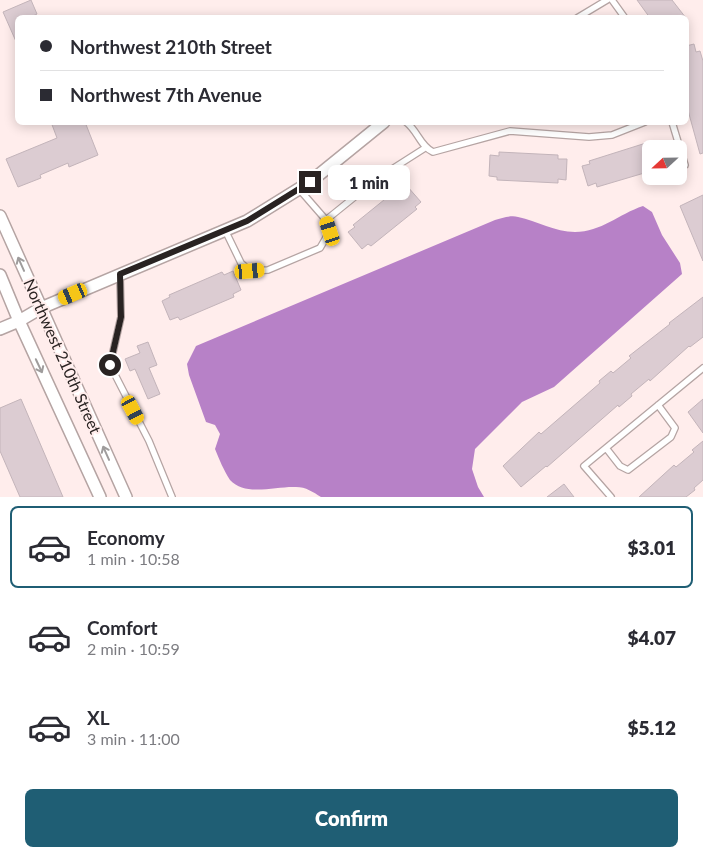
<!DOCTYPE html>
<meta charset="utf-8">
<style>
body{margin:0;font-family:Lato,sans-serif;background:#f2f2f3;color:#2b2b33;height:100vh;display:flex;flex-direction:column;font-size:19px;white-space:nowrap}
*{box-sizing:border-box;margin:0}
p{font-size:16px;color:#7c7c81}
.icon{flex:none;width:28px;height:28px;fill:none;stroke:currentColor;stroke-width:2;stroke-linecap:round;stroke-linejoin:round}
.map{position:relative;height:497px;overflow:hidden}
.details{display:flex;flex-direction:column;background:#fff;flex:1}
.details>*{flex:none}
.banner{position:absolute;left:15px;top:15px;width:674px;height:110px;border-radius:8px;box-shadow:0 2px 12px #0003;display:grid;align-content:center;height:110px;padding:0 25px;background:#fff}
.needle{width:32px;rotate:248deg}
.fabs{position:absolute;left:642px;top:140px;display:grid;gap:10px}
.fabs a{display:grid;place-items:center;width:45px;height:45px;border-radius:8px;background:#fff;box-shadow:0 2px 12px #0003;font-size:25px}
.end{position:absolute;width:22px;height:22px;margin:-11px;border:6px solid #292322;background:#fff;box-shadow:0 0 0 2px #fff}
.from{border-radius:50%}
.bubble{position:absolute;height:35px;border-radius:8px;background:#fff;box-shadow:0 2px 12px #0003;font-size:16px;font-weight:800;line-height:35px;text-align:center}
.car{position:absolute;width:15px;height:30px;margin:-15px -8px;border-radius:6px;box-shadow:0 0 4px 1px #0007;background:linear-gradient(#f5c518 24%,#345 0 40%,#f5c518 0 76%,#345 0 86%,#f5c518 0)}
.banner b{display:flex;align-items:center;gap:18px;height:48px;font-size:19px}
.banner b+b{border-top:1px solid #e1e1e2}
.banner i{width:12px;height:12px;background:#2b2b33}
ul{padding:9px 0 0;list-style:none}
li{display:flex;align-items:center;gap:15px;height:82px;margin:0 10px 8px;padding:0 15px;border:2px solid transparent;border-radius:8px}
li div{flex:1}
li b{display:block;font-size:19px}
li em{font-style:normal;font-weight:800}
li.selected{border-color:#1f5e74}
li>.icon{width:45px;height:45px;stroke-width:1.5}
.button{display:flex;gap:10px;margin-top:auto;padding:10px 25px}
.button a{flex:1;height:58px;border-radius:8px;background:#1f5e74;color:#fff;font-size:20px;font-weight:800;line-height:58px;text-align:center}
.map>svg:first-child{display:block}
.water{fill:#b781c7}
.building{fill:#dcccd2;stroke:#c3b4ba}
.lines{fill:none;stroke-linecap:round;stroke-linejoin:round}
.lane-casing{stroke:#b5a4a3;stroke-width:8}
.street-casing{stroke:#b5a4a3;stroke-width:14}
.lane{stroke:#fff;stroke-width:5.5}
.street{stroke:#fff;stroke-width:11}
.oneway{stroke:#9f9c9c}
.route{stroke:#292322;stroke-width:6}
.labels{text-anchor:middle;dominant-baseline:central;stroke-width:4;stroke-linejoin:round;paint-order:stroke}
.street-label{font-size:16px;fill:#292322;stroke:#ffedec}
</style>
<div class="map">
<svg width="703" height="497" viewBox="0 0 703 497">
<rect width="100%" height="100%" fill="#ffedec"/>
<path class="water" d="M643,206L652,212L662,235L680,263L682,274L554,387L522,402L475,449L472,469L478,487L484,497H321C313,492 306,487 296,487C275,486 246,497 230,480C224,471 219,459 215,449L220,434L215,425L206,422L189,375L187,364L196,346L495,220C502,218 511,215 518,217C537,221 555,232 575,232C601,232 619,214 643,206Z"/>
<path class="building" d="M31,0L37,14L29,18H18V46L3,12Z
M637,0H672L686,18H650Z
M694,44L696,52L700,51L703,61V153L700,154L686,103V46Z
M51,122H85L98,155L69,167L68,163L40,175L41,178L18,187L6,159L57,138Z
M646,143L647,146L651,145V171L597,187L596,183L588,186L582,166L590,164L589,161Z
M499,152L558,155V159H567L566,180L558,179V183L497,180V177L489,176L490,155L499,156Z
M407,186L421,202L415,207L417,209L371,246L368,244L362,249L348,232L355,227L353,225L400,187L402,190Z
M703,195V261L680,206Z
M233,271L241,290L233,294L234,297L180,320L178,317L170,320L162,301L170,297L169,295L222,272L224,275Z
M703,297V337L690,347L689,346L650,381L649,379L631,394L632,396L619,407L618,405L547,467L546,466L521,487L503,466L539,432L541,434L600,383L599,381L611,371L613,373L631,358L629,356L670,324L669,323Z
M148,342L157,365L149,368L160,394L148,399L135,369L130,371L125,359L140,353L137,346Z
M21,399L63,497H20L0,451V408Z
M703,399V433L688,412Z
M703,441V480L694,488L695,490L686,497H639L674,465L676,467L694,452L692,450Z
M564,484L574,497H547Z"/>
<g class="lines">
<g class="lane-casing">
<path id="lane" d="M612,0L625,18
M577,18L607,0
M406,122C418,131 420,146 433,152L510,131L589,137L612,135L645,122
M672,122L685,165
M299,189L326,220
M225,230L241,263L250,271L268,270L320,248L330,231L326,220L378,178L425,148
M120,274L121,317L110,365L149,441L172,497
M606,448L620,466L628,470L671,437L675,428L658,405
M611,497L584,466L703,368"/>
</g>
<g class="street-casing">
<path id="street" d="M0,216L126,497
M0,275L19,321L100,497
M0,329L19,321L41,308L247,221L310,182L384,122"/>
</g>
<use href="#lane" class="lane"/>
<use href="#street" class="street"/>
</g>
<defs><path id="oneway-shaft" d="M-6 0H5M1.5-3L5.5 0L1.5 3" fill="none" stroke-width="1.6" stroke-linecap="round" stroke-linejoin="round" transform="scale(1.25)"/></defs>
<g class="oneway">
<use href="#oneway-shaft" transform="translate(21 264) rotate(-114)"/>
<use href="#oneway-shaft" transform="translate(39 366) rotate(65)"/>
<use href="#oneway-shaft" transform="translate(106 453) rotate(-114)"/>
</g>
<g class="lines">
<path class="route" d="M110,365L121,317L120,274L247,221L310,182"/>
</g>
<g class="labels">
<g class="street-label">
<text transform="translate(63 356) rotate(66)">Northwest 210th Street</text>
</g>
</g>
</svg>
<div class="fabs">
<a><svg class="needle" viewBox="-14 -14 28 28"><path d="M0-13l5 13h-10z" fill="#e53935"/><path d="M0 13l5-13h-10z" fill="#7c7c81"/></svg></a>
</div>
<i class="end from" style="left:110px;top:365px"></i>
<i class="end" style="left:310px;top:182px"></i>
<div class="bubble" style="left:328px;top:165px;width:82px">1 min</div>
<i class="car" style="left:330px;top:231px;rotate:342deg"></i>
<i class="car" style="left:250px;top:271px;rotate:85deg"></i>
<i class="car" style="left:73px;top:294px;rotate:247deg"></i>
<i class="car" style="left:133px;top:410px;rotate:152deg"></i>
<div class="banner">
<b><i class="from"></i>Northwest 210th Street</b>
<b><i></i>Northwest 7th Avenue</b>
</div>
</div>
<section class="details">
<ul>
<li class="selected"><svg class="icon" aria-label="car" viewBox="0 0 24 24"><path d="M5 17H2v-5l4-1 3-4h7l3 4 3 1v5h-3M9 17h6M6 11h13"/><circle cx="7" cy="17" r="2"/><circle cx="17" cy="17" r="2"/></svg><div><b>Economy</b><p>1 min · 10:58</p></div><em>$3.01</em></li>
<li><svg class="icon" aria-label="car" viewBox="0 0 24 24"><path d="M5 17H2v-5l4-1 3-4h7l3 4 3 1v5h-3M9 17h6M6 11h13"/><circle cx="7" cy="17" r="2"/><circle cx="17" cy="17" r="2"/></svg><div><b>Comfort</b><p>2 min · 10:59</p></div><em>$4.07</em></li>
<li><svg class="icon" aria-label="car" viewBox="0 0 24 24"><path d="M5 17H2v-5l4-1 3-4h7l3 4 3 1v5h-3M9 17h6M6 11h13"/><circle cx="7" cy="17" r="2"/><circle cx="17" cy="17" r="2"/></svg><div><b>XL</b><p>3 min · 11:00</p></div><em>$5.12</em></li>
</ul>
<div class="button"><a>Confirm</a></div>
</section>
